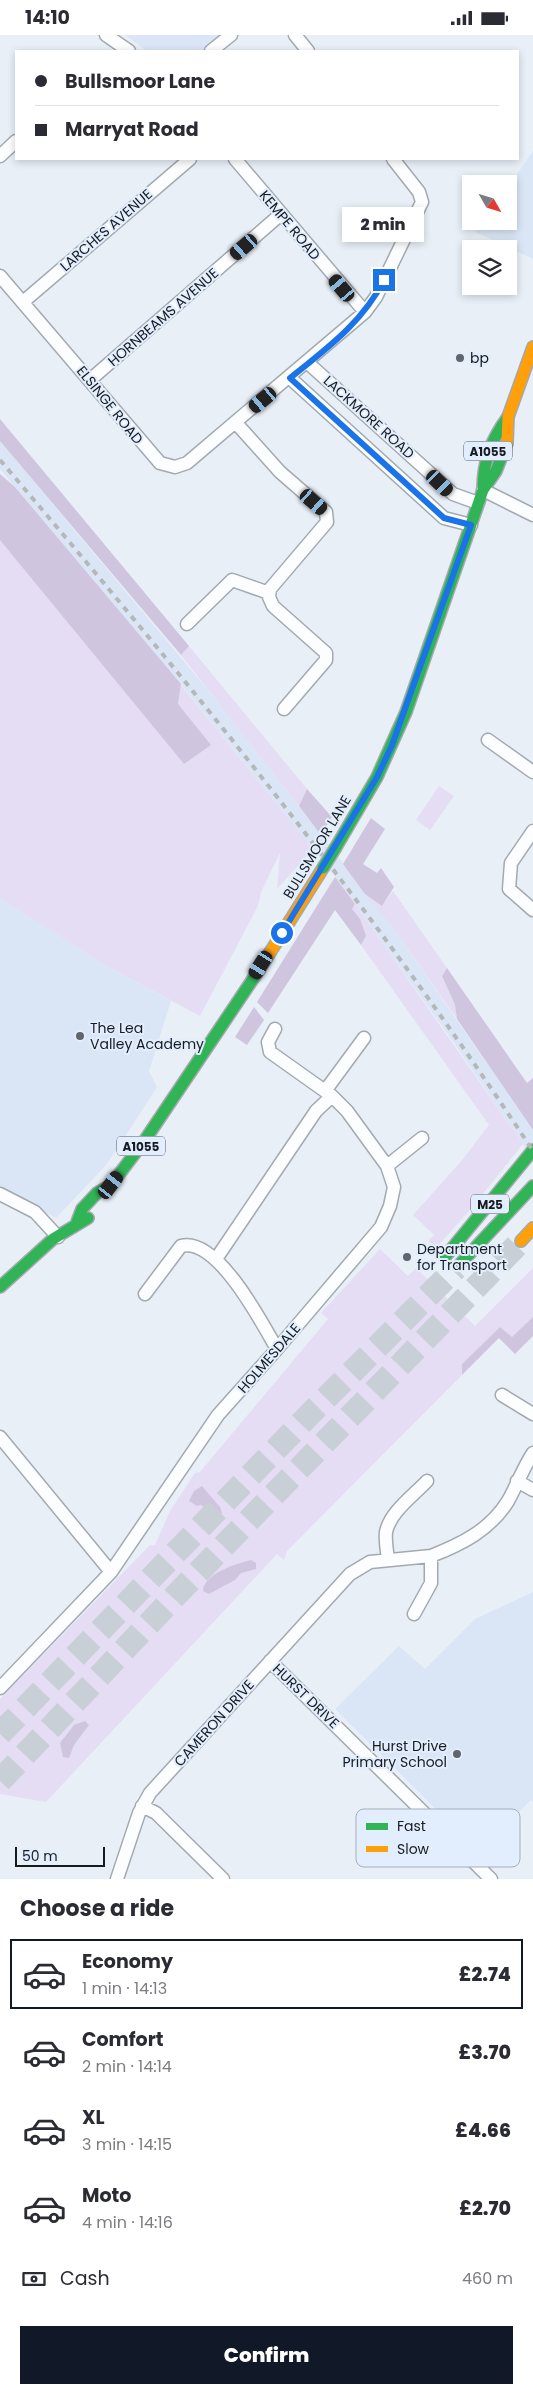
<!DOCTYPE html>
<meta charset="utf-8">
<style>
body{margin:0;font-family:Poppins,sans-serif;background:#f2f2f3;color:#2b2b33;height:100vh;display:flex;flex-direction:column;font-size:19px;white-space:nowrap}
*{box-sizing:border-box;margin:0}
p{font-size:16px;color:#7c7c81}
.icon{flex:none;width:28px;height:28px;fill:none;stroke:currentColor;stroke-width:2;stroke-linecap:round;stroke-linejoin:round}
.map{position:relative;height:1844px;overflow:hidden}
.details{display:flex;flex-direction:column;background:#fff;flex:1}
.details>*{flex:none}
.hud{position:absolute;left:15px;top:15px;width:504px;height:110px;border-radius:0px;box-shadow:0 2px 8px #0003;display:grid;align-content:center;height:110px;padding:0 20px;background:#fff}
.needle{width:32px;rotate:129deg}
.controls{position:absolute;left:462px;top:140px;display:grid;gap:10px}
.controls a{display:grid;place-items:center;width:55px;height:55px;border-radius:0px;background:#fff;box-shadow:0 2px 8px #0003;font-size:25px}
.scale{position:absolute;left:15px;bottom:12px;width:90px;box-sizing:border-box;padding-left:5px;border:2px solid #171b20;border-top:0;font-size:14px;line-height:18px;white-space:nowrap;color:#171b20;-webkit-text-stroke:4px #e2eefd;paint-order:stroke}
.end{position:absolute;width:22px;height:22px;margin:-11px;border:6px solid #1a73e8;background:#fff;box-shadow:0 0 0 2px #fff}
.from{border-radius:50%}
.bubble{position:absolute;height:35px;border-radius:0px;background:#fff;box-shadow:0 2px 8px #0003;font-size:16px;font-weight:800;line-height:35px;text-align:center}
.car{position:absolute;width:15px;height:30px;margin:-15px -8px;border-radius:6px;box-shadow:0 0 4px 1px #0007;background:linear-gradient(#222 24%,#8ab4d8 0 40%,#222 0 76%,#8ab4d8 0 86%,#222 0)}
.hud b{display:flex;align-items:center;gap:18px;height:48px;font-size:19px}
.hud b+b{border-top:1px solid #e1e1e2}
.hud i{width:12px;height:12px;background:#2b2b33}
ul{padding:0;list-style:none}
li{display:flex;align-items:center;gap:15px;height:70px;margin:0 10px 8px;padding:0 10px;border:2px solid transparent;border-radius:0px}
li div{flex:1}
li b{display:block;font-size:19px}
li em{font-style:normal;font-weight:800}
li.current{border-color:#111827}
li>.icon{width:45px;height:45px;stroke-width:1.5}
h2{padding:0 20px;font-size:22px;line-height:60px}
.pay{display:flex;align-items:center;gap:12px;height:55px;padding:0 20px;font-size:19px}
.pay p{margin-inline-start:auto}
.cta{display:flex;gap:10px;margin-top:auto;padding:10px 20px}
.cta a{flex:1;height:58px;border-radius:0px;background:#111827;color:#fff;font-size:20px;font-weight:800;line-height:58px;text-align:center}
.status{display:flex;justify-content:space-between;align-items:center;height:35px;padding:0 25px;background:#fff;direction:ltr}
.status svg{height:14px;fill:currentColor}
.map>svg:first-child{display:block}
.built{fill:#dae6f5}
.green{fill:#e5ddf4}
.forest{fill:#cfc5df}
.lines{fill:none;stroke-linecap:round;stroke-linejoin:round}
.highway-tunnel{stroke:#c9cfd7;stroke-width:24;stroke-dasharray:24 12;stroke-linecap:butt}
.street-casing{stroke:#a3a9af;stroke-width:15}
.fast-casing{stroke:#a3a9af;stroke-width:14}
.slow-casing{stroke:#a3a9af;stroke-width:14}
.street{stroke:#fcfdfe;stroke-width:12}
.fast{stroke:#30b455;stroke-width:11}
.slow{stroke:#ff9f0a;stroke-width:11}
.rail{stroke:#b6b7b9;stroke-width:4;stroke-dasharray:6 6;stroke-linecap:butt}
.fast-bridge-casing{stroke:#a3a9af;stroke-width:14;stroke-linecap:butt}
.fast-bridge{stroke:#30b455;stroke-width:11}
.route{stroke:#1a73e8;stroke-width:6}
.poi-dot{fill:#60656b;stroke:#e2eefd;stroke-width:2}
.labels{text-anchor:middle;dominant-baseline:central;stroke-width:4;stroke-linejoin:round;paint-order:stroke}
.shield{fill:#e2eefd;stroke:#545a62;stroke-width:1}
.shield-label{font-size:12px;font-weight:bold;fill:#171b20}
.street-label{font-size:14px;fill:#171b20;stroke:#e2eefd}
.poi-label{font-size:14px;fill:#171b20;stroke:#e2eefd;text-anchor:start}
.key{fill:#e2eefd;stroke:#a5afbb;stroke-width:1}
.key-label{font-size:14px;fill:#171b20}
</style>
<div class="status"><b>14:10</b><svg viewBox="0 0 49 12"><path d="M0 12V9h3v3zM5 12V6h3v6zM10 12V3h3v9zM15 12V0h3v12zM26 1h20v11H26zM47 4h2v5h-2z"/></svg></div>
<div class="map">
<svg width="533" height="1844" viewBox="0 0 533 1844">
<rect width="100%" height="100%" fill="#e8eff7"/>
<path class="built" d="M125,0H226L206,16H147Z
M533,116V224L475,197L482,186H509V150Z
M0,406L223,673L391,890L533,1095V1124L452,1005L335,842L181,649L0,434Z
M0,863L104,930L171,966L149,1036L157,1052L107,1129L56,1183L0,1153Z
M533,1557V1767L531,1765L481,1815L470,1808L335,1674L399,1611L425,1634L475,1584Z"/>
<path class="green" d="M0,458L178,668L181,650L313,814L277,854L280,818L261,857L258,871L200,981L104,930L0,863Z
M189,611L307,754L299,771L181,620Z
M439,751L454,761L430,795L416,785Z
M393,856L447,933L442,941L455,970L457,984L391,890L365,859L382,871Z
M355,869L523,1109L469,1176L436,1213L428,1206L434,1200L413,1180L463,1124L489,1090L361,910L366,901L352,874Z
M380,1214L408,1241L416,1233L475,1291L533,1233V1282L512,1303L500,1292L462,1329V1340L287,1516L284,1525L277,1519L46,1767L0,1759V1664L150,1510H155L170,1476L195,1438L200,1437L328,1284L321,1278Z"/>
<path class="forest" d="M0,384L189,611L181,620L0,406Z
M0,439L15,452L181,649L178,669L211,710L184,729L0,505Z
M307,754L332,782L321,800L299,771Z
M371,783L385,794L363,829L377,838L381,833L394,852L382,871L365,859L343,829Z
M335,842L355,869L352,874L360,884L366,901L361,910L335,875L268,978L257,967Z
M447,933L527,1048L533,1043V1095L457,984L455,970L442,941Z
M254,972L264,985L247,1010L235,1002Z
M533,1282V1301L515,1319L499,1303L462,1340V1329L500,1292L512,1302Z
M202,1451L220,1472L222,1478L219,1482L201,1470L197,1471L189,1466L194,1456Z
M251,1525L256,1528V1534L241,1538L235,1545L209,1559L203,1556C204,1538 236,1529 251,1525Z
M85,1686L89,1690L74,1710L69,1723L63,1722L60,1708L74,1690Z"/>
<g class="lines">
<path class="highway-tunnel" d="M0,1699L312,1377L456,1233
M0,1746L177,1559L521,1206"/>
<g class="street-casing">
<path id="street" d="M106,0L129,16
M295,0L308,16
M211,16L231,0
M0,121L16,106
M235,124L365,277
M0,241L160,428L175,432L187,428L365,277L376,262L422,167L419,157L393,124
M23,267L190,124
M308,328L453,459L478,468
M290,343L444,483L471,490
M90,345L281,179
M236,388L280,437L326,477L327,487L270,554L269,562L273,571L326,618V625L284,674
M483,455L533,480
M187,589L232,545L269,558
M488,705L533,737
M533,796L511,828L509,854L533,875
M325,1056L364,1003
M387,1131L422,1103
M0,1159L35,1177L58,1202
M216,1224L316,1076L332,1061
M145,1259L181,1211C217,1201 262,1288 277,1314
M502,1360L533,1379
M0,1402L111,1537
M517,1446L533,1455
M388,1524C387,1516 385,1506 386,1497C390,1477 414,1460 427,1446
M414,1579L431,1548V1521C462,1509 490,1495 508,1466C517,1450 523,1433 533,1418
M270,1626L491,1844
M0,1653L111,1537L218,1380L277,1314L381,1192L390,1171L394,1152L387,1131L347,1076L332,1061L270,1017L268,1007L275,994
M142,1771L156,1778L223,1844
M117,1844L139,1778L150,1758L350,1539L370,1527L431,1521"/>
</g>
<g class="fast-casing">
<path id="fast" d="M483,455C483,426 491,405 508,382
M336,812L377,742L406,677L483,455L496,436L507,408
M77,1187L82,1174L97,1158L111,1150L145,1105L259,935
M445,1222L533,1115
M461,1228L533,1151
M0,1252L53,1204L88,1183"/>
</g>
<g class="slow-casing">
<path id="slow" d="M507,408L508,382L533,312
M259,935L323,833
M521,1206L533,1193"/>
</g>
<use href="#street" class="street"/>
<use href="#fast" class="fast"/>
<use href="#slow" class="slow"/>
<path class="rail" d="M0,425C189,647 373,872 533,1116"/>
<g class="fast-bridge-casing">
<path id="fast-bridge" d="M323,833L336,812"/>
</g>
<use href="#fast-bridge" class="fast-bridge"/>
</g>
<g class="lines">
<path class="route" d="M282,898L377,742L392,710L471,490L444,483L290,343C326,314 363,287 384,245"/>
</g>
<g class="poi-dot">
<circle cx="460" cy="323" r="5"/>
<circle cx="80" cy="1001" r="5"/>
<circle cx="407" cy="1222" r="5"/>
<circle cx="457" cy="1719" r="5"/>
</g>
<g class="labels">
<g class="shield">
<rect x="464" y="406.5" width="48" height="19" rx="4"/>
<rect x="117" y="1101.5" width="48" height="19" rx="4"/>
<rect x="471" y="1159.5" width="38" height="19" rx="4"/>
</g>
<g class="shield-label">
<text x="488" y="416">A1055</text>
<text x="141" y="1111">A1055</text>
<text x="490" y="1169">M25</text>
</g>
<g class="street-label">
<text transform="translate(290 190) rotate(50)">KEMPE ROAD</text>
<text transform="translate(106 195) rotate(-41)">LARCHES AVENUE</text>
<text transform="translate(163 282) rotate(-41)">HORNBEAMS AVENUE</text>
<text transform="translate(110 370) rotate(51)">ELSINGE ROAD</text>
<text transform="translate(369 382) rotate(42)">LACKMORE ROAD</text>
<text transform="translate(317 812) rotate(-59)">BULLSMOOR LANE</text>
<text transform="translate(269 1323) rotate(-49)">HOLMESDALE</text>
<text transform="translate(306 1661) rotate(44)">HURST DRIVE</text>
<text transform="translate(214 1688) rotate(-48)">CAMERON DRIVE</text>
</g>
<g class="poi-label">
<text x="470" y="323">bp</text>
<text x="90" y="993">The Lea<tspan x="90" dy="16">Valley Academy</tspan></text>
<text x="417" y="1214">Department<tspan x="417" dy="16">for Transport</tspan></text>
<text x="447" y="1711" text-anchor="end">Hurst Drive<tspan x="447" dy="16">Primary School</tspan></text>
</g>
</g>
<rect x="356" y="1774" width="164" height="58" rx="8" class="key"/>
<rect x="366" y="1788" width="22" height="7" fill="#30b455"/>
<rect x="366" y="1811" width="22" height="6" fill="#ff9f0a"/>
<g class="key-label">
<text x="397" y="1796">Fast</text>
<text x="397" y="1819">Slow</text>
</g>
</svg>
<div class="controls">
<a><svg class="needle" viewBox="-14 -14 28 28"><path d="M0-13l5 13h-10z" fill="#e53935"/><path d="M0 13l5-13h-10z" fill="#7c7c81"/></svg></a>
<a><svg class="icon" aria-label="layers" viewBox="0 0 24 24"><path d="M12 4l9 5-9 5-9-5zM3 14l9 5 9-5"/></svg></a>
</div>
<div class="scale">50 m</div>
<i class="end from" style="left:282px;top:898px"></i>
<i class="end" style="left:384px;top:245px"></i>
<div class="bubble" style="left:342px;top:172px;width:82px">2 min</div>
<i class="car" style="left:244px;top:212px;rotate:229deg"></i>
<i class="car" style="left:342px;top:253px;rotate:320deg"></i>
<i class="car" style="left:263px;top:365px;rotate:230deg"></i>
<i class="car" style="left:440px;top:448px;rotate:134deg"></i>
<i class="car" style="left:314px;top:467px;rotate:131deg"></i>
<i class="car" style="left:261px;top:930px;rotate:212deg"></i>
<i class="car" style="left:111px;top:1150px;rotate:37deg"></i>
<div class="hud">
<b><i class="from"></i>Bullsmoor Lane</b>
<b><i></i>Marryat Road</b>
</div>
</div>
<section class="details">
<h2>Choose a ride</h2>
<ul>
<li class="current"><svg class="icon" aria-label="car" viewBox="0 0 24 24"><path d="M5 17H2v-5l4-1 3-4h7l3 4 3 1v5h-3M9 17h6M6 11h13"/><circle cx="7" cy="17" r="2"/><circle cx="17" cy="17" r="2"/></svg><div><b>Economy</b><p>1 min · 14:13</p></div><em>£2.74</em></li>
<li><svg class="icon" aria-label="car" viewBox="0 0 24 24"><path d="M5 17H2v-5l4-1 3-4h7l3 4 3 1v5h-3M9 17h6M6 11h13"/><circle cx="7" cy="17" r="2"/><circle cx="17" cy="17" r="2"/></svg><div><b>Comfort</b><p>2 min · 14:14</p></div><em>£3.70</em></li>
<li><svg class="icon" aria-label="car" viewBox="0 0 24 24"><path d="M5 17H2v-5l4-1 3-4h7l3 4 3 1v5h-3M9 17h6M6 11h13"/><circle cx="7" cy="17" r="2"/><circle cx="17" cy="17" r="2"/></svg><div><b>XL</b><p>3 min · 14:15</p></div><em>£4.66</em></li>
<li><svg class="icon" aria-label="car" viewBox="0 0 24 24"><path d="M5 17H2v-5l4-1 3-4h7l3 4 3 1v5h-3M9 17h6M6 11h13"/><circle cx="7" cy="17" r="2"/><circle cx="17" cy="17" r="2"/></svg><div><b>Moto</b><p>4 min · 14:16</p></div><em>£2.70</em></li>
</ul>
<div class="pay"><svg class="icon" aria-label="cash" viewBox="0 0 24 24"><path d="M3 7h18v10H3z"/><circle cx="12" cy="12" r="2"/></svg>Cash<p>460 m</p></div>
<div class="cta"><a>Confirm</a></div>
</section>
